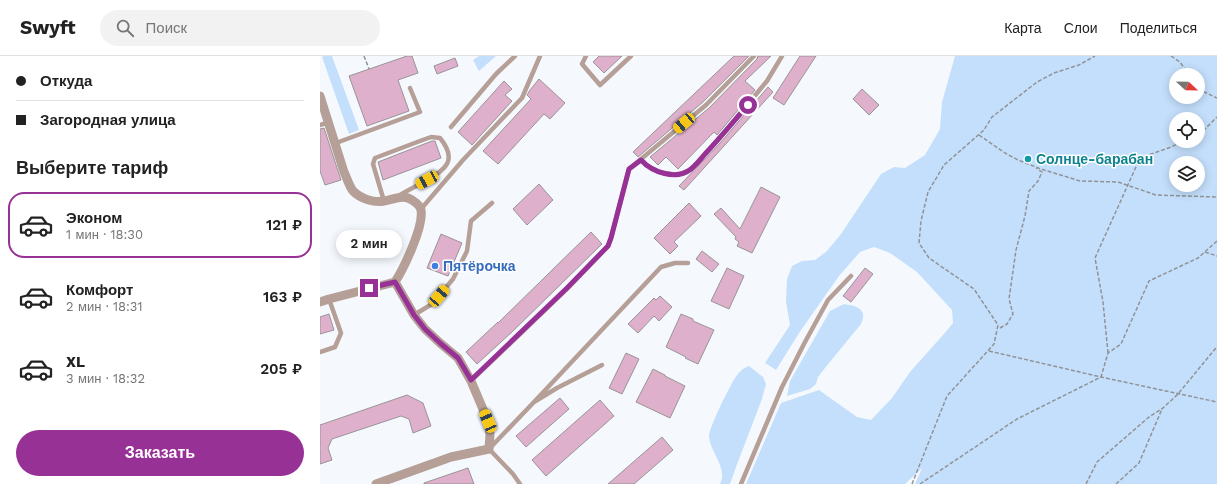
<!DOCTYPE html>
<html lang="ru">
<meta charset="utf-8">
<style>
body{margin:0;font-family:"Work Sans",sans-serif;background:#f2f2f2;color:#222;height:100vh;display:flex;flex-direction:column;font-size:15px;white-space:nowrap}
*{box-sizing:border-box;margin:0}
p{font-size:13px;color:#767676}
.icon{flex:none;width:22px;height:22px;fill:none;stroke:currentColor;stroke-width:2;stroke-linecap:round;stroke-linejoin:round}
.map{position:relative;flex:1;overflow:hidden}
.side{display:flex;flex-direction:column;background:#fff;width:320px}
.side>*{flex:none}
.hud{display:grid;align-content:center;height:88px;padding:0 16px;background:#fff}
.needle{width:26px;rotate:112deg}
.tools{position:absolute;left:849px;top:12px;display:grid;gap:8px}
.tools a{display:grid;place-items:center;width:36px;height:36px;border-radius:50%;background:#fff;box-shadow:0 2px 10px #0003;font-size:20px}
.end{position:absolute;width:18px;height:18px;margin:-9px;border:5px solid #983196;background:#fff;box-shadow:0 0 0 2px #fff}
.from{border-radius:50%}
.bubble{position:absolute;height:28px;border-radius:14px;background:#fff;box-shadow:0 2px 10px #0003;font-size:13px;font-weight:600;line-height:28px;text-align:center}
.car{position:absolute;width:12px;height:24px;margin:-12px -6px;border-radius:5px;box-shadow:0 0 3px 1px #0007;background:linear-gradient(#f5c518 24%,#345 0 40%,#f5c518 0 76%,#345 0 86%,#f5c518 0)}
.hud b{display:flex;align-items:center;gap:14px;height:38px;font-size:15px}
.hud b+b{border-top:1px solid #e0e0e0}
.hud i{width:10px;height:10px;background:#222}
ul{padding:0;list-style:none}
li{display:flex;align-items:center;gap:12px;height:66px;margin:0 8px 6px;padding:0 8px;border:2px solid transparent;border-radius:16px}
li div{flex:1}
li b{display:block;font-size:15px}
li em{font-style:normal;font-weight:600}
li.active{border-color:#983196}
li>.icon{width:36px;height:36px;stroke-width:1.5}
h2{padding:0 16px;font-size:18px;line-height:48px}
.primary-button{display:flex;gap:8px;margin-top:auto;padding:8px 16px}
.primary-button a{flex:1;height:46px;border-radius:24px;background:#983196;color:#fff;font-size:16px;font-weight:600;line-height:46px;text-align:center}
header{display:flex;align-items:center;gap:24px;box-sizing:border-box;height:56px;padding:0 20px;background:#fff;border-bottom:1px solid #e0e0e0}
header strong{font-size:19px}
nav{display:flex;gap:22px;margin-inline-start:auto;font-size:14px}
.search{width:280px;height:36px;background:#f2f2f2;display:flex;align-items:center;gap:10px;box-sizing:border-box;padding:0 14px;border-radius:22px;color:#767676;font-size:15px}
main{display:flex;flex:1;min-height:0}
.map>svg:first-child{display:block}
.green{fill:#c4dffc;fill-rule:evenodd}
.building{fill:#deb0cb;stroke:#999497}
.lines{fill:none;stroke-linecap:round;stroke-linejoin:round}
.path{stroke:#909396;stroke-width:1.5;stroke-dasharray:4 2;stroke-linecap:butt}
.service{stroke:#b59f97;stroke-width:4.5}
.minor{stroke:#b59f97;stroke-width:9}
.route{stroke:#983196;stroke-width:5}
.culture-dot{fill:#0f9aa8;stroke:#fff;stroke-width:1.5}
.shop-dot{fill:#3f7fe0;stroke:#fff;stroke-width:1.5}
.labels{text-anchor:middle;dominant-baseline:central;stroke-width:3;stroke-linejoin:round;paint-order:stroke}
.culture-label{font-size:14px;font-weight:bold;fill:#0d838f;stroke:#fff;text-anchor:start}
.shop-label{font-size:14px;font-weight:bold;fill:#366cbe;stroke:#fff;text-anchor:start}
</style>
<header>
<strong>Swyft</strong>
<div class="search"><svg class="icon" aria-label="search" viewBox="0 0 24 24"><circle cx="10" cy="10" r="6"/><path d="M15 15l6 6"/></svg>Поиск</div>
<nav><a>Карта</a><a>Слои</a><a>Поделиться</a></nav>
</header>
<main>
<section class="side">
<div class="hud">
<b><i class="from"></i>Откуда</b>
<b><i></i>Загородная улица</b>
</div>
<h2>Выберите тариф</h2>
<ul>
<li class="active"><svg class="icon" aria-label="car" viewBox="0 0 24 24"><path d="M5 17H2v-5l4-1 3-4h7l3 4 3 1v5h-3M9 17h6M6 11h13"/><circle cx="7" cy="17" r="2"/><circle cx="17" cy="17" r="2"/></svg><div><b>Эконом</b><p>1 мин · 18:30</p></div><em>121 ₽</em></li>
<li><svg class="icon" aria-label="car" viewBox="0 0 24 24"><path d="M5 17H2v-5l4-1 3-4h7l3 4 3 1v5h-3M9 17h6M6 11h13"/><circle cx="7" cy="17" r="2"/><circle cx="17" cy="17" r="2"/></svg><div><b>Комфорт</b><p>2 мин · 18:31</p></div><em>163 ₽</em></li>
<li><svg class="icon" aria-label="car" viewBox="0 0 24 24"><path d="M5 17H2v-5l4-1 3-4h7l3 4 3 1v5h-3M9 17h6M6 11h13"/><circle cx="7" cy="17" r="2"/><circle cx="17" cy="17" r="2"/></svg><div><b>XL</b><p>3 мин · 18:32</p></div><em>205 ₽</em></li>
</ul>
<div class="primary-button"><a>Заказать</a></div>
</section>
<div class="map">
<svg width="897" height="428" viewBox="0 0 897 428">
<rect width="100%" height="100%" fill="#f5f9fe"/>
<path class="green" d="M4,0H12L39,74L29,78L2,1Z
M159,0H176L159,15L153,4Z
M635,0H897V428H595L602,412L585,428H426L461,347L499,334L537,361L551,364L572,342L590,316L623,279L633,267L632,254L597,216L570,197L554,191L540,196L519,220L479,277L456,314L445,307L470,269L466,246L467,223L472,210L482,205L495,204L507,195L521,178L561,118L574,111L585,112L605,99L620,73L622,46ZM856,19H878V41H856ZM856,63H878V85H856ZM856,107H878V129H856Z
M524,248C537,250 548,253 541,268L505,312L498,321L496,328L490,333L467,340L470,325L510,255Z
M429,310L443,321L446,328L442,343L416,411L410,428H400C408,412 391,398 389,381C388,373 410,330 415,322C419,316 423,312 429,310Z"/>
<path class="building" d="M87,0H92L98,17L78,24L89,55L47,70L29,20Z
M279,0H302L284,17L273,6Z
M414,0H429L383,46L318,101L313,96Z
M438,0H451L425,25L435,34L397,79L394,76L358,113L346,101L338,109L330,101L389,52L437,3Z
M480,0H496L464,49L453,42Z
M135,2L138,10L117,18L114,10Z
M219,23L245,47L230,63L224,58L178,108L163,95L211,43L207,39L210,34Z
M184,25L192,33L185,39L192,45L152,89L138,76Z
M448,31L453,36L364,134L359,130L401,86Z
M542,33L559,49L549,59L533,43Z
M4,72L21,124L5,129L0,115V73Z
M112,85H115L121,102L63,124L58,106Z
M219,128L233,144L207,169L193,153Z
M441,131L460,141L432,197L417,190L419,186L415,183L416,181L394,158L401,152L420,173Z
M369,147L381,160L354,186L358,190L350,198L334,182Z
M271,176L282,188L193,275L157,308L146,296L178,266V267Z
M121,178L142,187L128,220L107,212Z
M382,195L399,208L392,216L376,203Z
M407,212L424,220L409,253L391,245Z
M545,212L553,218L531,246L523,240Z
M340,240L352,251L339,265L334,260L318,277L308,268L334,242L336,244Z
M9,258L14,274L0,278V261Z
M361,258L373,263V265L394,274L378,308L365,302L366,301L346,291Z
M306,297L319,303L302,338L289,332Z
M333,313L345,319V320L365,330L350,362L316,346Z
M87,339L103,347L111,370L93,377L89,363L81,360L12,383L8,392L12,404L0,408V369Z
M240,342L249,353L206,391L196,380Z
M280,344L294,360L226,420L212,404Z
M342,381L353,394L314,428H288Z
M148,412L154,428H104V427Z"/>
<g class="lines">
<path class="path" d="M44,0L49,13
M851,0L860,6L869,19
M878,33L897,42
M878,78L883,75L897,61
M659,79L685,97L698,104L721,113L760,125L798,126L836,139L897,141
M885,196L897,200
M680,272L687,268L693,258L689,243L696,194L705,160L709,135L718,125L722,116L716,112
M669,295L781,321L897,346
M788,297L783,246L775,202L820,102L851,91L863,85
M592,428L627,340L674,288L678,269L654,233L609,202L599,187L601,165L608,136L624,109L664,74L672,61L717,26L734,17L759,9L775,0
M600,428L697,363L781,321L788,297L801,288L829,225L878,202L897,185
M766,428L777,406L829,361L843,352L858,338L895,293L897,292
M796,428L819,407L842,353"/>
<path class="service" d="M266,0L262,8L280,29L311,0
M0,69L9,66
M131,71L176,18L195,0
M16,87L100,56L90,32
M321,103L326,109L339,116L357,119L370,114L398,84L447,25L462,0
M64,145L53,108L55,102L100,85L111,81L120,82C138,104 126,114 105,125C97,130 88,134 80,139
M101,153L143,104L202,42L220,0
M94,259L112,248L133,223L147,195L151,165L172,147
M0,296L15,291L21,277L9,243
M151,325L247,233L288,190L291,182L309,113L386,49L434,0
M214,346L341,211L355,207H368
M200,428L193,418L169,393L214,346L237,332L282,309
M421,428L462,331L485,286L508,244L531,220"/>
<path class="minor" d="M0,40L24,116C27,122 29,130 33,135C41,143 54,147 64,145C72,144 80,139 88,142C93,144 100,149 101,154C104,170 84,212 75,226
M0,246L9,243L75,226
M56,428L131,401L169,393L170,378L168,365L151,325L138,302L120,287L105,273L94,259L75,226"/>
</g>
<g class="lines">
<path class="route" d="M49,232L75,226L94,259L105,273L120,287L138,302L151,324L247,232L288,190L291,182L309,113L321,104C332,116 356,125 371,113C376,109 381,103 385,98C400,82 414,65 428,49"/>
</g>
<circle class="culture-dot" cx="708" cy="103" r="4"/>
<circle class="shop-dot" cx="115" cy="210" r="4"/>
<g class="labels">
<g class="culture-label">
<text x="716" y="103">Солнце-барабан</text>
</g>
<g class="shop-label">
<text x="123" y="210">Пятёрочка</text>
</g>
</g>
</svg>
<div class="tools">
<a><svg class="needle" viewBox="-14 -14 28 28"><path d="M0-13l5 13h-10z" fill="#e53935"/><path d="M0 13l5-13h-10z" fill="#767676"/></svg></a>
<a><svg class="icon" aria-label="locate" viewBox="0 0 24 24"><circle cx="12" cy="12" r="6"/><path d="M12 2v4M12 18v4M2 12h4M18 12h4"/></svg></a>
<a><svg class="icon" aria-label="layers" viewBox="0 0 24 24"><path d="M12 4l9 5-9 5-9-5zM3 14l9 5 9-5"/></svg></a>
</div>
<i class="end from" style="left:428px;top:49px"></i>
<i class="end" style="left:49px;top:232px"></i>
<div class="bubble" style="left:16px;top:174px;width:66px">2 мин</div>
<i class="car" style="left:364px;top:67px;rotate:230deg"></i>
<i class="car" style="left:107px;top:124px;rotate:242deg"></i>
<i class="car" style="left:119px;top:240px;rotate:40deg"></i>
<i class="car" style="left:168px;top:365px;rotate:337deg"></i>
</div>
</main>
